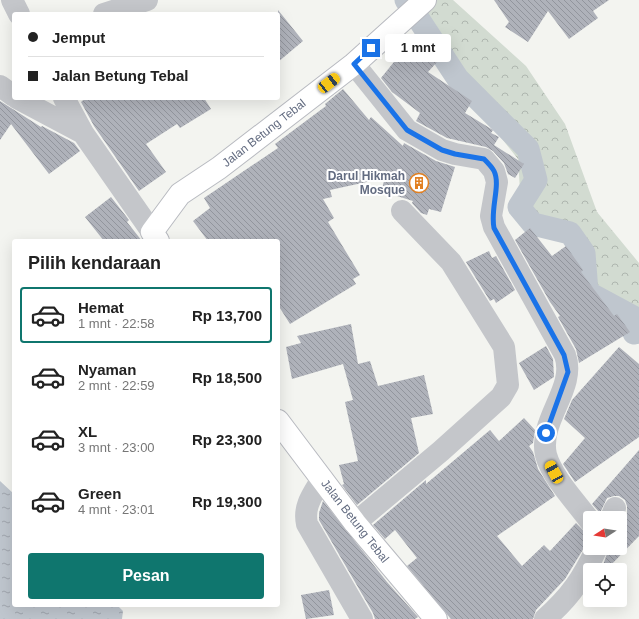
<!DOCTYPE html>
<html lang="id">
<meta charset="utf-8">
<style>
body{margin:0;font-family:Arial,sans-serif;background:#f2f2f2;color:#222;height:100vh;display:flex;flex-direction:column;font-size:15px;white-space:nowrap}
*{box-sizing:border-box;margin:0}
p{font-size:13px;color:#767676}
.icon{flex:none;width:22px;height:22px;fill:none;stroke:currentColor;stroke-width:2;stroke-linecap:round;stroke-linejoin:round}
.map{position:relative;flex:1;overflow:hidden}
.details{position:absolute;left:12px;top:239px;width:268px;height:368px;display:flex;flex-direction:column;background:#fff;border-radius:4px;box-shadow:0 4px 16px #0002}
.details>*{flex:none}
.hud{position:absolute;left:12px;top:12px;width:268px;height:88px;border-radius:4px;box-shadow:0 4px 16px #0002;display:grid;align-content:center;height:88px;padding:0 16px;background:#fff}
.needle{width:26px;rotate:258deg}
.fabs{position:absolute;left:583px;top:511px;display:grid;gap:8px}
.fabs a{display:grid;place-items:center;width:44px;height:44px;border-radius:4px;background:#fff;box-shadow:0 4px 16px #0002;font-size:20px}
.end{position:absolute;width:18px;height:18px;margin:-9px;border:5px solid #1a73e8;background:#fff;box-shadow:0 0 0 2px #fff}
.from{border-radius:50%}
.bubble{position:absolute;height:28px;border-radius:4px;background:#fff;box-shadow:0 4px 16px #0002;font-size:13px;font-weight:600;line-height:28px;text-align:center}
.car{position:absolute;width:12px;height:24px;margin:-12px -6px;border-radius:5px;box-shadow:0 0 3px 1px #0007;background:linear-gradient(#f5c518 24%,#345 0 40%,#f5c518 0 76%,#345 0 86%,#f5c518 0)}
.hud b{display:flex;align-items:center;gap:14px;height:38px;font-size:15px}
.hud b+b{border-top:1px solid #e0e0e0}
.hud i{width:10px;height:10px;background:#222}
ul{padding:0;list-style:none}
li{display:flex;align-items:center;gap:12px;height:56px;margin:0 8px 6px;padding:0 8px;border:2px solid transparent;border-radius:4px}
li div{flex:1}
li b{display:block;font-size:15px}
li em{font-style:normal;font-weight:600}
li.on{border-color:#0f766e}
li>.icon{width:36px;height:36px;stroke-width:1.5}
h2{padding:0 16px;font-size:18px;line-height:48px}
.action{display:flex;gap:8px;margin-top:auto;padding:8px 16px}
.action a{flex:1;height:46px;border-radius:4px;background:#0f766e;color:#fff;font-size:16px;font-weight:600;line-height:46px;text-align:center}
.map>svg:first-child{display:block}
.forest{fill:url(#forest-crowns)}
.water{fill:url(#water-ripples)}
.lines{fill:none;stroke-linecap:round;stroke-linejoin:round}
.canal{stroke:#bfc6ce;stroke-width:23}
.building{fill:url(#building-back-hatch)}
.secondary-casing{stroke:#b8bac0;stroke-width:24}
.street{stroke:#c4c6ca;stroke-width:22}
.secondary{stroke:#fff;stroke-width:22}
.route{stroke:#1a73e8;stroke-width:5}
.labels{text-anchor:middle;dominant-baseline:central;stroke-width:4;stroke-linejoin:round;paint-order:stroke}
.street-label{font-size:12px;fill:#636c81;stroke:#fff}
.poi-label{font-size:12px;font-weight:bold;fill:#636c81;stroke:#fff;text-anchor:end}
</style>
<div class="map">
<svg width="639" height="619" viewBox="0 0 639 619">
<defs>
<pattern id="forest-crowns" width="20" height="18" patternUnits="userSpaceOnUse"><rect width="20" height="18" fill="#d2dbd1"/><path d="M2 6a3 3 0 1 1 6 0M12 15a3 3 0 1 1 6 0" fill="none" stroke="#aeb6af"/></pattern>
<pattern id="water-ripples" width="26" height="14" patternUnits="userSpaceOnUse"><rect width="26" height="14" fill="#bfc6ce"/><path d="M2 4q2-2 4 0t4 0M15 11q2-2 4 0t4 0" fill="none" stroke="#9fa5ad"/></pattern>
<pattern id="building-back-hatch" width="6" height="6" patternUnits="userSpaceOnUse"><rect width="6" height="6" fill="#afb2ba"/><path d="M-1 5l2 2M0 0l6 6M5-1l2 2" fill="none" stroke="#92959d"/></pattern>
</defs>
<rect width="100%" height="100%" fill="#f3f4f0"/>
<path class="forest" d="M410,0H453L526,66L565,124L597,212L639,263V343L553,223L522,222L518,159L398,8Z"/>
<path class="water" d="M0,481L14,494V605H117L123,611L122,619H0Z"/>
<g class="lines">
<path class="canal" d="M406,0L458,79L528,149L536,180L519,207L533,224L570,233L584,253L587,292L637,319L634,333L639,332"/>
</g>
<path class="building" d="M494,0H609L593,11L598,18L569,39L548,11L528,42L505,27L509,22Z
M278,10L303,41L278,62Z
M415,39L437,62L428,72L472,101L465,113L493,130L491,133L499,137L494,145L524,164L515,178L508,174L504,163L493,151L486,147L447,138L416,121L420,113L392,92L381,78L402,52Z
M343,89L369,120L371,117L403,146L404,143L436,161L455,167L441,212L429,209L427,215L421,213L412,203L413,201L381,191L385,178L330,190L332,197L323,199L334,218L328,222L360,275L353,279L356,284L290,324L278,305V241H208L193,221L210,208L204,198L278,148L275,144L326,106L325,104Z
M86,98H204L211,109L180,128L177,124L146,144L166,172L139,191L94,126L81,102Z
M0,101L41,127L42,126L74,143L80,151L49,174L11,124L0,140Z
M111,197L129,220L127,222L142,241H104L85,217Z
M530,228L552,256L566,246L583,270L581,272L614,316L617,314L630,332L579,363L576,349L558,317L560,316L550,302L515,240Z
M489,251L492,258L496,256L515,290L496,303L494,299L490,301L466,262Z
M351,324L358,364L370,361L378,386L424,375L433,414L411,418L419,453L357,505L342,485L344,484L339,465L358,461L345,402L353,400L343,364L292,379L286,347L301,343L297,336Z
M546,346L553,359L554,377L534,390L519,363Z
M619,347L639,364V437L575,482L563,464L585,438L564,419L572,400Z
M524,418L535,430L533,443L529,446L533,452L538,469L555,496L497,536L522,566L544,545L550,551L576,523L585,532L590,533V538L565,579L536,610L533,619H451L407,566L417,558L395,530L385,539L373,525L426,480V484L490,430L499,441Z
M639,450V536L607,569L603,565L609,548H620V526L627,513V506L625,500L619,496H614L607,498L600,513L592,504Z
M323,501L387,582L418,617L415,619H375L373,613L319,520V513Z
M329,590L334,615L306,619L301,595Z"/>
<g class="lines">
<g class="secondary-casing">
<path id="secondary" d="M158,241L152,232L180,194L219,168L354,64L425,0
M278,421L355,523L436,619"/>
</g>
<path class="street" d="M12,0L19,14
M104,14L147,0
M354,64L407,130L442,150L455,154L484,159L494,171L497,182L491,216L494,227L565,355C577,388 538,420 546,455C552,477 576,502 590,521
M0,86L14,96
M17,98L83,133
M64,98L83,133L152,232
M322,479C313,494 303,506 307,524L362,619
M611,518L615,508
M355,523L441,451L501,397L508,385L504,347L451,262L402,211
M545,619C571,596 582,579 597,548"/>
<use href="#secondary" class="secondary"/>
</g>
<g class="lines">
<path class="route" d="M371,48L354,64L407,130L442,150L455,154L484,159C487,162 492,167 494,171C501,185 490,209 494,228L564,355L568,372L546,433"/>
</g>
<defs>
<g id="building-ring" transform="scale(1)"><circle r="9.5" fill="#fff" stroke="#e18022" stroke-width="1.5"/><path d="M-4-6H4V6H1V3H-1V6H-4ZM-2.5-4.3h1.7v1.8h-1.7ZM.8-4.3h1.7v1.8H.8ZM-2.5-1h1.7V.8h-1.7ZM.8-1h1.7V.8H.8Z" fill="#e18022"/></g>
</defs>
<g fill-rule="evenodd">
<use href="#building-ring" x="419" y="183"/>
</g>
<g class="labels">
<g class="street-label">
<text transform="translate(264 133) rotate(-38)">Jalan Betung Tebal</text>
<text transform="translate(355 521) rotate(52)">Jalan Betung Tebal</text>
</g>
<g class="poi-label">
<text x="405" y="176">Darul Hikmah<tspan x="405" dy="14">Mosque</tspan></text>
</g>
</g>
</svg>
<div class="fabs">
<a><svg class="needle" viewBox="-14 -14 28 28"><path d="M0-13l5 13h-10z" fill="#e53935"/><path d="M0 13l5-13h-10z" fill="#767676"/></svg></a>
<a><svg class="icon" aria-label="locate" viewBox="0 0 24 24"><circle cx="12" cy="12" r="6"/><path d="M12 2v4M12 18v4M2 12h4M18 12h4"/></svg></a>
</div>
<i class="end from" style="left:546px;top:433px"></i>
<i class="end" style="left:371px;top:48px"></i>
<div class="bubble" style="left:385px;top:34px;width:66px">1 mnt</div>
<i class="car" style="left:329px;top:83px;rotate:52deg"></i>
<i class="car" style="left:554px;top:472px;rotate:331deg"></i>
<div class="hud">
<b><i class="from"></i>Jemput</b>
<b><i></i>Jalan Betung Tebal</b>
</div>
<section class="details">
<h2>Pilih kendaraan</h2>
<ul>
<li class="on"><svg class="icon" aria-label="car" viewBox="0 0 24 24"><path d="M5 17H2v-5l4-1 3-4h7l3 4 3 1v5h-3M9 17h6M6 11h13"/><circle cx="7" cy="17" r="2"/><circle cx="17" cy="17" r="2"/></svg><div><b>Hemat</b><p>1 mnt · 22:58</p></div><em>Rp 13,700</em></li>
<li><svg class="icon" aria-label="car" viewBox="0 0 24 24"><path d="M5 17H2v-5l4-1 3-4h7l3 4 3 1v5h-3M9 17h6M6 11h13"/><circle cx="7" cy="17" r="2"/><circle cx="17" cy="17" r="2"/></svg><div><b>Nyaman</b><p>2 mnt · 22:59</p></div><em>Rp 18,500</em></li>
<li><svg class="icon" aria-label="car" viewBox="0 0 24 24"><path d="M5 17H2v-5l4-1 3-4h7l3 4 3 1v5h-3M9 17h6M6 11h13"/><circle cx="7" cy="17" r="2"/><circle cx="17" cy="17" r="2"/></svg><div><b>XL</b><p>3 mnt · 23:00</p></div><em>Rp 23,300</em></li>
<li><svg class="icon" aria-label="car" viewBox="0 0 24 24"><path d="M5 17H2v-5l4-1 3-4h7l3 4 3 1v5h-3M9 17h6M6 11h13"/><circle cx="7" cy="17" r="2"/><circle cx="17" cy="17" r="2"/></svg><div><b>Green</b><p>4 mnt · 23:01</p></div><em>Rp 19,300</em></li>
</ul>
<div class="action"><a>Pesan</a></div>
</section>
</div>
